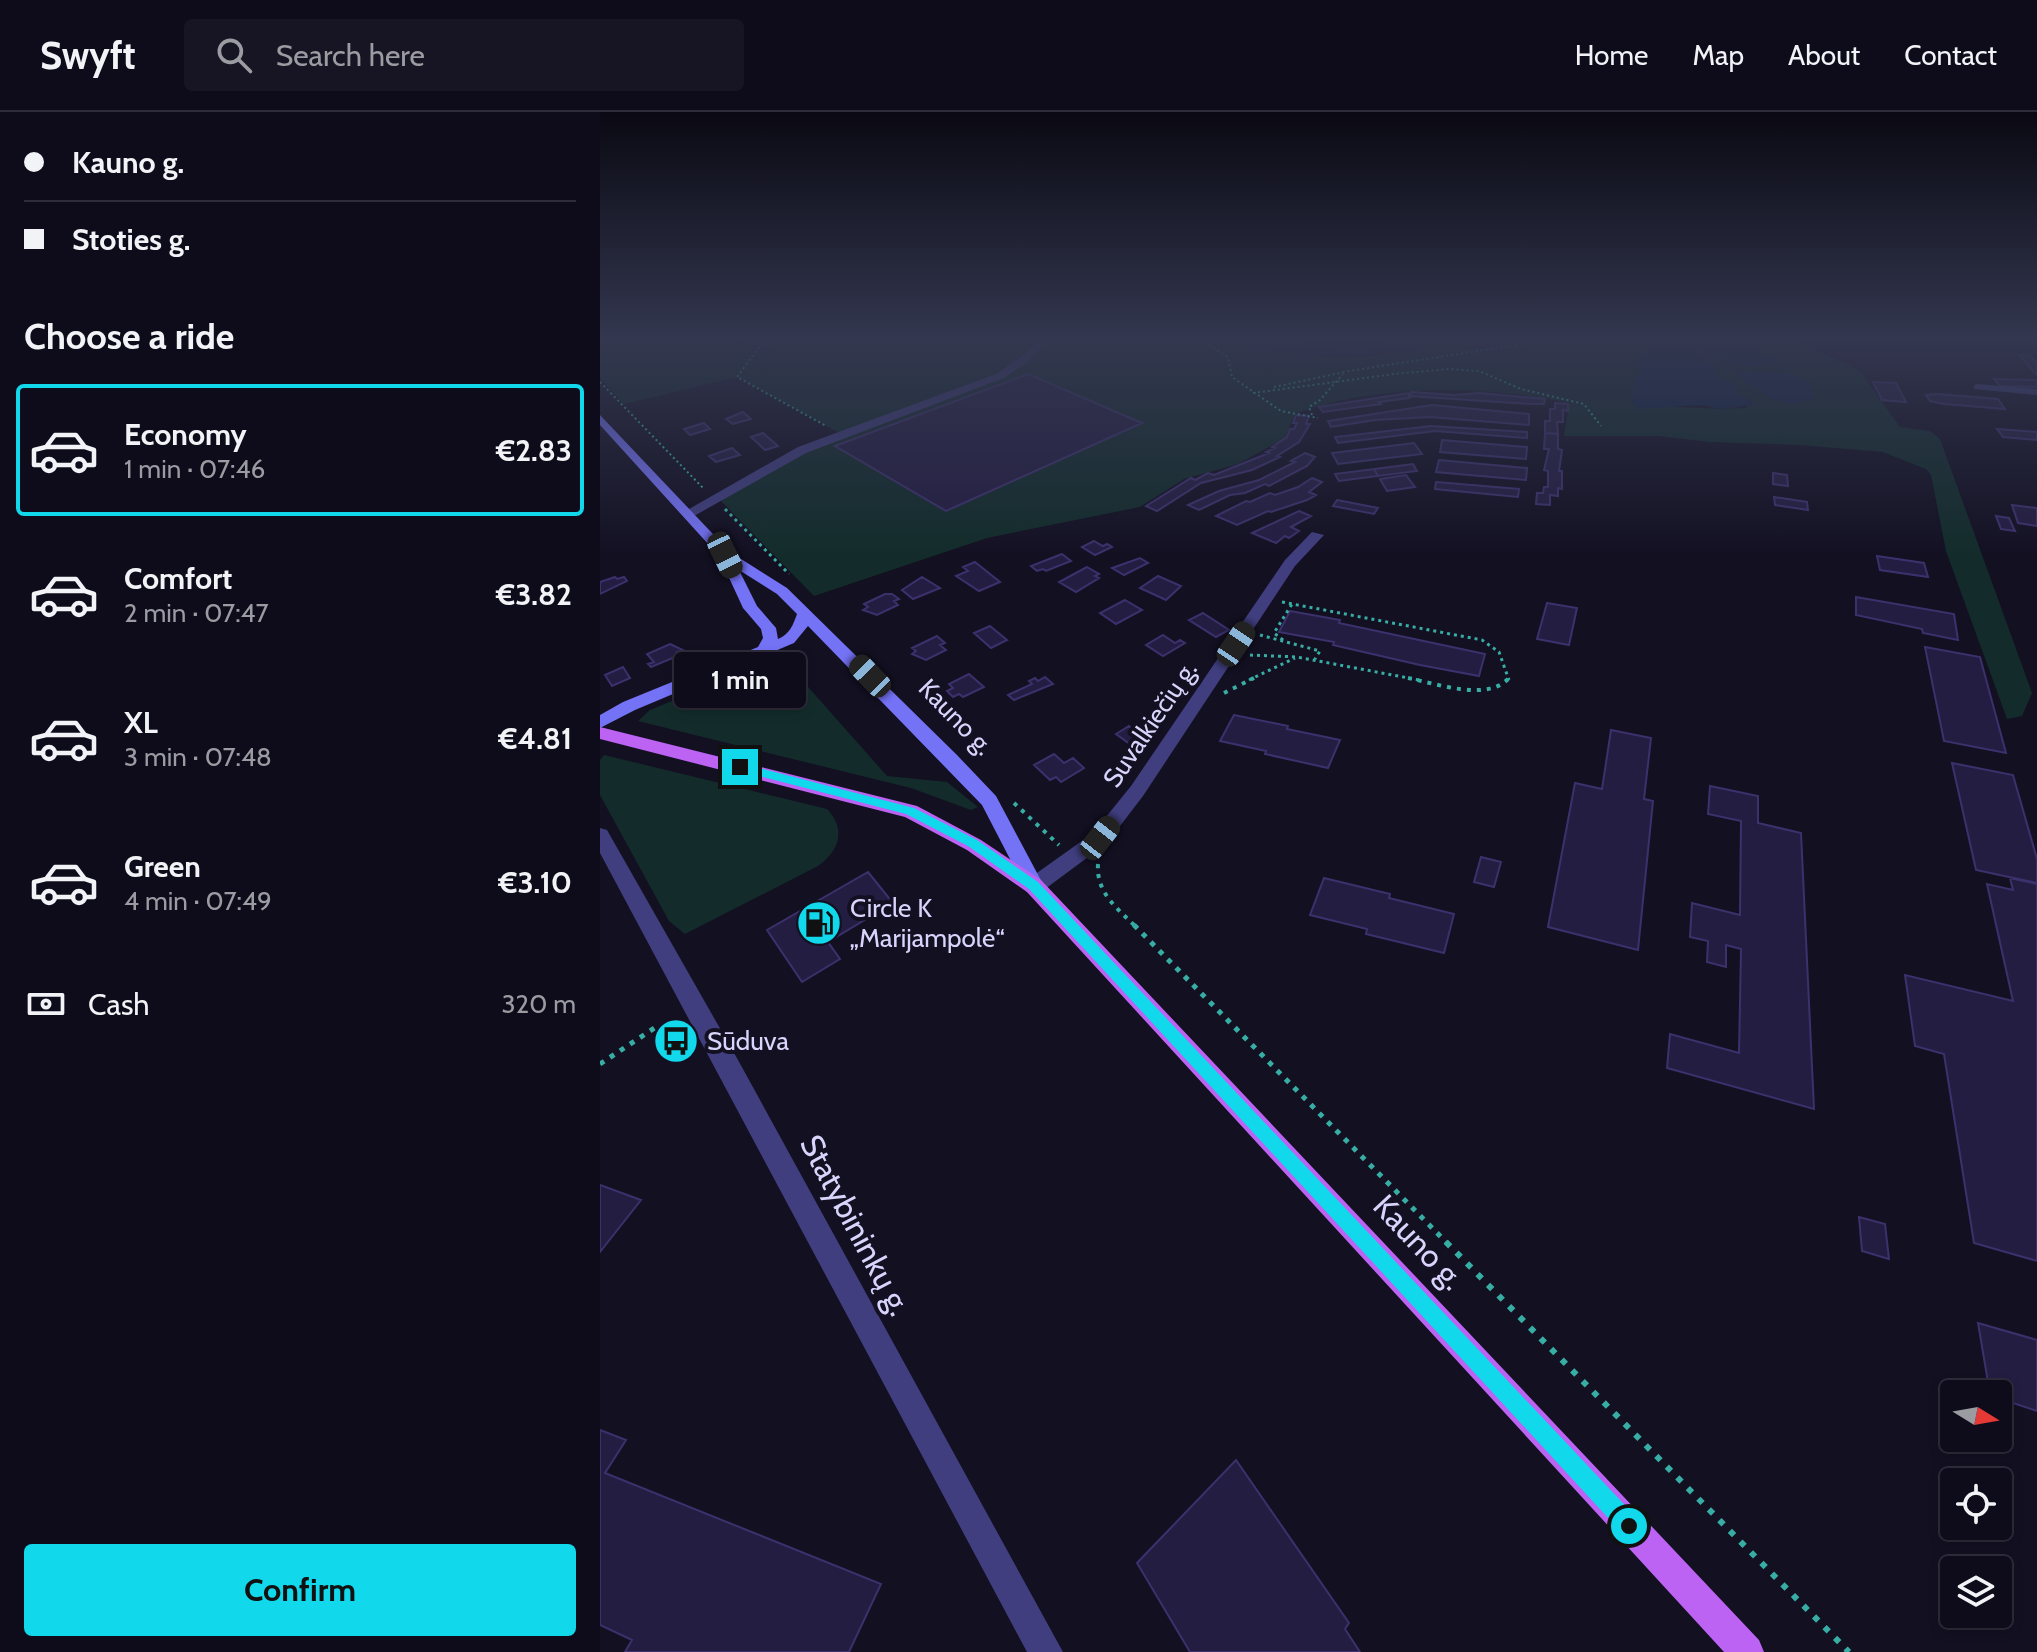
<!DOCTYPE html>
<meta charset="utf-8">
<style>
body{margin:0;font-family:Cabin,sans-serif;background:#171523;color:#f1f3f6;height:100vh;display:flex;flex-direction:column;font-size:30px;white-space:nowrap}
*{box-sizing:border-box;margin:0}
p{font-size:26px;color:#9b9ba2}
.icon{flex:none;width:44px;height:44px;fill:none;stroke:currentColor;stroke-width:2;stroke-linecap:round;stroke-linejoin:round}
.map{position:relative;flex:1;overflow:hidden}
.details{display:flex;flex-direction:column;background:#0e0c1a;width:600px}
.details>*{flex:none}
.guide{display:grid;align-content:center;height:176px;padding:0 24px;background:#0e0c1a}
.needle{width:52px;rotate:101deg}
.tools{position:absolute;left:1340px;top:1268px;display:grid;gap:16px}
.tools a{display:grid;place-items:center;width:72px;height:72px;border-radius:8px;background:#0e0c1a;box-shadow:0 4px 12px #0003,0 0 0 2px #2e2c39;font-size:40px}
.end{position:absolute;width:36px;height:36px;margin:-18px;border:10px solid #11d8eb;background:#111;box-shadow:0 0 0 4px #111}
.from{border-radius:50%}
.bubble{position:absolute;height:56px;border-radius:8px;background:#0e0c1a;box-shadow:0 4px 12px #0003,0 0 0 2px #2e2c39;font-size:26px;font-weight:700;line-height:56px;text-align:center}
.car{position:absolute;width:24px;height:48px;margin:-24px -12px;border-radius:10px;box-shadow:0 0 6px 2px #0007;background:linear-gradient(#222 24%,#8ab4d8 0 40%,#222 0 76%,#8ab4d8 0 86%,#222 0)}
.guide b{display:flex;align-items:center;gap:28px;height:76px;font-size:30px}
.guide b+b{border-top:2px solid #2e2c39}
.guide i{width:20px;height:20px;background:#f1f3f6}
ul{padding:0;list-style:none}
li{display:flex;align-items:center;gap:24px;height:132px;margin:0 16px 12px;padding:0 8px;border:4px solid transparent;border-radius:8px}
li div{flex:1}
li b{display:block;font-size:30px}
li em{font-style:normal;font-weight:700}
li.current{border-color:#11d8eb}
li>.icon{width:72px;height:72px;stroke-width:1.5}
h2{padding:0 24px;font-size:36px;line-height:96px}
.pay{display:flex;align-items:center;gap:20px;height:88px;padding:0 24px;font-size:30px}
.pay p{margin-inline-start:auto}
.button{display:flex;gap:16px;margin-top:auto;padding:16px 24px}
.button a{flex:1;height:92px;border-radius:8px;background:#11d8eb;color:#111;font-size:32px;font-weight:700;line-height:92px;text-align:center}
header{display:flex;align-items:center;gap:48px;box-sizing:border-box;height:112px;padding:0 40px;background:#0e0c1a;border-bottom:2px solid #2e2c39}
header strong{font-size:38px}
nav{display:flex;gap:44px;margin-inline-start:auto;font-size:28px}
.search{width:560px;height:72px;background:#171523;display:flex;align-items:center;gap:20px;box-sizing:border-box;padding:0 28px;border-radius:8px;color:#9b9ba2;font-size:30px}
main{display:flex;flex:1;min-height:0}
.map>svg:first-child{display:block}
.green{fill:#132c2b}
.water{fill:#112545}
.building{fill:#241d42;stroke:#3c316c;stroke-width:2}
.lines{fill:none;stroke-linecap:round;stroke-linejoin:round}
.path-far4{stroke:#37ada4;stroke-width:2;stroke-dasharray:2 3;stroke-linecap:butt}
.path-far3{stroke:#37ada4;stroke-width:3;stroke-dasharray:3 4;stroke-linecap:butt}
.path-far2{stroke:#37ada4;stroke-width:4;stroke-dasharray:4 6;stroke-linecap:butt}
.path-far1{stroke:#37ada4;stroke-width:5;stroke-dasharray:5 7;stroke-linecap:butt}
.path{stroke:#37ada4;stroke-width:6;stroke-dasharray:6 9;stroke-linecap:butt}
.minor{fill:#403e7e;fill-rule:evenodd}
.secondary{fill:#7472f5;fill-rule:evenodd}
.primary{fill:#bc63f4;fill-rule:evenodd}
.route{fill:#11d8eb}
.labels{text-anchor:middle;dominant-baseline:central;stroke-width:8;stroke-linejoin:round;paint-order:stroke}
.street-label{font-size:26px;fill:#d8d4fc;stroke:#131022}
.poi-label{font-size:26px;fill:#d8d4fc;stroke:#131022;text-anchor:start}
.near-street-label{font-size:32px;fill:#d8d4fc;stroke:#131022}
</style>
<header>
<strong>Swyft</strong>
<div class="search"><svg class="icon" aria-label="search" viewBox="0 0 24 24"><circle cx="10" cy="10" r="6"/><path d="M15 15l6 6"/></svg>Search here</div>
<nav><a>Home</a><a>Map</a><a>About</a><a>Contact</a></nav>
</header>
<main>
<section class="details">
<div class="guide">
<b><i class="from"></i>Kauno g.</b>
<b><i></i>Stoties g.</b>
</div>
<h2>Choose a ride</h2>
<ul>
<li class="current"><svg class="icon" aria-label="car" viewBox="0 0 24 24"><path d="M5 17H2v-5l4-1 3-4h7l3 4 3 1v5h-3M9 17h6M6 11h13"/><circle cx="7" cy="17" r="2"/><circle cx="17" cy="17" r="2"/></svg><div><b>Economy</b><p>1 min · 07:46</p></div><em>€2.83</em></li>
<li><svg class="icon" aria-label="car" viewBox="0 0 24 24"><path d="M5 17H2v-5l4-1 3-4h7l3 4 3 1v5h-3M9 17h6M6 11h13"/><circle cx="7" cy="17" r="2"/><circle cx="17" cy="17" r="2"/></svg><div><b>Comfort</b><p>2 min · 07:47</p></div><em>€3.82</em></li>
<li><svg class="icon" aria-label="car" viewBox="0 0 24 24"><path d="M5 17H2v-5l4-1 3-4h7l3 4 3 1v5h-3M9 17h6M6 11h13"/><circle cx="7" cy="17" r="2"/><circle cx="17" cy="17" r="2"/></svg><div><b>XL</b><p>3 min · 07:48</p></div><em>€4.81</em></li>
<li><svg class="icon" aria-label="car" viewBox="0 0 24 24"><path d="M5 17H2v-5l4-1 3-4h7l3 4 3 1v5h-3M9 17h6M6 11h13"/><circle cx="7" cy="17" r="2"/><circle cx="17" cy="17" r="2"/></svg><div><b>Green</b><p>4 min · 07:49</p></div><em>€3.10</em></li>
</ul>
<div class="pay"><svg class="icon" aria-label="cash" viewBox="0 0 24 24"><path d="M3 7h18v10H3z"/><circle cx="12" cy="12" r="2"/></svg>Cash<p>320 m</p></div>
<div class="button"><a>Confirm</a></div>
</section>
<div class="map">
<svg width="1437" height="1540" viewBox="0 0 1437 1540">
<rect width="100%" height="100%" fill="#131022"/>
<path class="green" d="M0,228H130L136,232L153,228H633C680,241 729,250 777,243C794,241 810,238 827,236L821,234L845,228H1062L1037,248L1060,294C1088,296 1118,297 1146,296L1152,289L1140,283L1132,270L1120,267C1107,247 1091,233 1066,228H1196L1259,258L1300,315L1330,319L1340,327L1432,581L1422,604L1407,607L1346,439L1331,363L1326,357L1283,340L1200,333L1110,330L1058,324H964L969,291C884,273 776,271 695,302L685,326L638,352L584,367L540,395L387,426L214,484L117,385L241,322L137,265L24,292L0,266Z
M171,548L186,550L287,664L347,670L378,695L371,698L311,676L38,609L50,598Z
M4,643L227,697C246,717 240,738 218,754L85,822L69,809L0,683V648Z"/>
<path class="water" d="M633,228H695L718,233L760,235L799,228H845C769,248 709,250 633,228Z
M1066,228L1080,231L1114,254L1120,266L1132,270L1140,283L1152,289L1154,293L1122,297L1099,293L1038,297L1032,291L1034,267L1040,261L1036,248L1057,230Z
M1088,228H1123L1177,246V250C1140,262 1118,247 1088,228Z
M1141,259L1194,262L1210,271L1213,286C1184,301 1162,281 1138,264L1137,261Z"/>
<path class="building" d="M1419,243L1430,244L1437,251V263Z
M428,262L542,311L346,399L235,334Z
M1394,267L1437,268V275L1400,274Z
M1273,270L1296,271L1306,290L1282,288Z
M811,280L854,283L879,281L945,287L944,292H931L809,284Z
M808,281L810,286L779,290L781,292L723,300L719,295Z
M1337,282L1398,287L1405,297L1344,292L1330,289L1326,283Z
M955,291L968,292V299L963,298V310H957L958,322L945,321V309H950V297H955Z
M832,293L929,302V313L830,305L775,308L731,315L728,309Z
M143,300L151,307L133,312L126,307Z
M696,303L709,304L706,312H710L699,330L677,344L680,345L652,358L601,371L557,399L546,394L591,366L595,368L608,361L614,363L669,341L666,340L675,336L672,335L687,325L690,317H694L697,311H693Z
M104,311L110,317L90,323L84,317Z
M831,314L927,320V326L835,319L738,331L735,325Z
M1397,317L1437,320V328L1403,325Z
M163,321L178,334L165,338L151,325Z
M945,321L958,322V337L962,338L959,359H962V377L958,376V384L950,383V393L936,392L937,381H943L944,375H948V359L944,358L949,337H944Z
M842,328L927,335L926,347L840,340Z
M814,331L822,342L738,352L732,341Z
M132,336L140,343L116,350L109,344Z
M705,341L715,345L707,354L669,374L665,372L645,381L630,383L599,398L588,393L619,379L659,368L695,350L691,349Z
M839,348L927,356L926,368L836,360Z
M813,352L817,359L778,364L774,357Z
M774,357L778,364L739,369L735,362Z
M1173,361L1187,363L1188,374L1173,372Z
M806,363L815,375L787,379L780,367Z
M712,366L722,370L709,380L716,383L707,388L671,400L668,399L637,413L616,404L646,389L650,390L670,381L675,383L698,375Z
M836,370L919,377L918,385L835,377Z
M1174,385L1207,390L1208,398L1175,393Z
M737,388L778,396L774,402L733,394Z
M1412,393L1437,396V414L1418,411Z
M699,399L711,404L691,415L699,419L689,426L685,424L676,431L652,421Z
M1396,404L1409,406L1415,419L1401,417Z
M494,429L503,434L507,432L512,435L495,443L482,435Z
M462,442L471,449L446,459L443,457L437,459L431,454Z
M1277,444L1324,451L1328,465L1280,458Z
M540,446L548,451L524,463L512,456Z
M375,450L400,470L379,479L356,464L368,459L363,455Z
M487,455L499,462L495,464L499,466L476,480L459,470Z
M558,464L581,474L566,488L540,476Z
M15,465L17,467L24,465L27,469L0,482V470Z
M322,465L340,476L313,487L302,478Z
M285,482H292L299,487L294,489L298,493L277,503L263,498L268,495L264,492Z
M1256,485L1354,502L1358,528L1323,521L1322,517L1256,503Z
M525,488L542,498L516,512L500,501Z
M947,491L977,496L969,533L937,527Z
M690,499L740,508L739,511L885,542L879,564L820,553L733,533L734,530L679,520Z
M603,501L629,518L616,525L589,508Z
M390,514L407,528L391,536L374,521Z
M563,523L575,531L580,528L585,531L563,544L546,533Z
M337,524L345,531L340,533L346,538L326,548L312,542L316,539L312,536Z
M70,532L83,538L77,540L80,543L51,555L48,552L54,550L47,542Z
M1325,535L1380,545L1406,641L1344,629Z
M23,555L30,566L12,574L5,563Z
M369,562L384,575L363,585L359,582L353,585L347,579L353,576L349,572Z
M445,565L453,572L414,588L408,583L432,572L429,569L435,566L438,569Z
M634,603L688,614L687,617L740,628L728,656L665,642L666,639L620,629Z
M529,614L547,627L534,635L516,622Z
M1011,618L1051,626L1044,687L1053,689L1038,838L948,815L975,671L1002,677Z
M454,642L464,651L473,646L484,656L461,670L456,665L450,668L434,653Z
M1352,651L1413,663L1437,747V771L1376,758Z
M1110,674L1158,684V711L1201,721L1214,997L1067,956L1070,922L1139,941L1141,837L1126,833V855L1107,850L1108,829L1090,825L1092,791L1140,803L1141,709L1108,702Z
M881,745L901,750L894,775L874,770Z
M268,760L293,791L228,830L240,847L202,870L167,818Z
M724,766L790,782L789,786L854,802L844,841L766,822L767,817L710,803Z
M1410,766L1437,772V1149L1374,1131L1344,942L1315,934L1305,863L1413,889L1387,772L1413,778Z
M0,1073L41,1088L0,1140Z
M1259,1105L1285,1112L1289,1147L1262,1139Z
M1378,1211L1437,1228V1299L1398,1286V1282H1390Z
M0,1318L26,1328L5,1361L281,1472L249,1540H25L32,1528L0,1513Z
M636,1348L749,1511L745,1517L760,1540H590L537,1451Z"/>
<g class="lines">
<path class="path-far4" d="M188,228L160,234L137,265L226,314
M600,228L628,245L632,265L681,299L718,306
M0,270L104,377
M674,275L749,259L948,228
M653,281L794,262L849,257L879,259L921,277L984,292L1001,314
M712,303L709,295L720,288L743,262"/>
<path class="path-far3" d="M125,397L189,462
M682,490L882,528L899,540L909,568
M660,523L720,539L715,547
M683,528L674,521L692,492
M650,543L697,545L819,568
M649,568L695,546"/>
<path class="path-far2" d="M808,566C838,572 887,590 909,566
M624,581L654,566
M414,691L459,733
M498,752C496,781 517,796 536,815"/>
<path class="path-far1" d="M534,813L848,1132
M0,952L56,915"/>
<path class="path" d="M846,1130L1249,1540"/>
<path class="minor" d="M438,228H448L429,249L404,266L206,341L94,404L82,401L198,335L396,262L421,245Z
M1378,272L1437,277V283L1374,277V273Z
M712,420L724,423L695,454L543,684L507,731L441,780H427L424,774L427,768L493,721L531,674L685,448Z
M0,716L7,718L138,948L463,1540H427L0,741Z"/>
<path class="secondary" d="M0,303L130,440L187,476L357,643L396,684L444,774L441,780H427L382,693L208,514L194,531L35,598L0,616V603L23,590L158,535L163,526L161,517L143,496L119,444L0,313ZM139,458L177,482L197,502C193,513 190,522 178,527L176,516L157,494Z"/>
<path class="primary" d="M0,615L317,694L381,728L441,768L1159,1528L1164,1540H1124L427,780L367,738L305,705L0,627Z"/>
</g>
<linearGradient id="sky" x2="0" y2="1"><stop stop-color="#0a0913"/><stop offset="0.51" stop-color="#33374f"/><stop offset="1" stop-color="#33374f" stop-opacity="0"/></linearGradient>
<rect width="1437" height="444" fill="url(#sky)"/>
<path class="route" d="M140,651L314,696L377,728L438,770L1037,1406L1040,1414L1037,1421L1029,1424L1022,1421L429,777L368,734L306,702L136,658V652Z"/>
<defs>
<g id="fuel-disc" transform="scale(2.3)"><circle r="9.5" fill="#11d8eb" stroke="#131022"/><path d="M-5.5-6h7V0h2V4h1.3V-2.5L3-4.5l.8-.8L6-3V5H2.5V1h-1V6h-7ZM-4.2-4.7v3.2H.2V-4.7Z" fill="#111"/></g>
<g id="bus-disc" transform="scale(2.3)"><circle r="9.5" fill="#11d8eb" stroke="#131022"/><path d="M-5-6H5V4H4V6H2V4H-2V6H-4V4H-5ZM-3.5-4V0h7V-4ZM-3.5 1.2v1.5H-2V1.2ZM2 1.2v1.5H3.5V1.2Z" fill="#111"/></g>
</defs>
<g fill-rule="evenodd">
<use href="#fuel-disc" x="219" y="811"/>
<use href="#bus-disc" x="76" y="929"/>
</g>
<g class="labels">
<g class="street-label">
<text transform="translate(356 605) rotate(46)">Kauno g.</text>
<text transform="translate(550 612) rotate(-56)">Suvalkiečių g.</text>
</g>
<g class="poi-label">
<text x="250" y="796">Circle K<tspan x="250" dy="30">„Marijampolė“</tspan></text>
<text x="107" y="929">Sūduva</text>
</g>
<g class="near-street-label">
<text transform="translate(256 1113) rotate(62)">Statybininkų g.</text>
<text transform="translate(819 1130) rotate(47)">Kauno g.</text>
</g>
</g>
</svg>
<div class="tools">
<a><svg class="needle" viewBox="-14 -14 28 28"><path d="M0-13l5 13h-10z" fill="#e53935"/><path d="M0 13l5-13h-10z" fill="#9b9ba2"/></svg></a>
<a><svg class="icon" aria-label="locate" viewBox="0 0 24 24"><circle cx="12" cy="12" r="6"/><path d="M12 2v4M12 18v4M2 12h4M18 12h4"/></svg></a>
<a><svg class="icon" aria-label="layers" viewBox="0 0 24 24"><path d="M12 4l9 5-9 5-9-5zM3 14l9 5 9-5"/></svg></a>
</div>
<i class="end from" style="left:1029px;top:1414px"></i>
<i class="end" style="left:140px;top:655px"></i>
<div class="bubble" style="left:74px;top:540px;width:132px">1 min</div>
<i class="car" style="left:125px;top:443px;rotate:154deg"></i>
<i class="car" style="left:636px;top:532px;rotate:34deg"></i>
<i class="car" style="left:270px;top:564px;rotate:316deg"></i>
<i class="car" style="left:500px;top:726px;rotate:38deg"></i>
</div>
</main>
